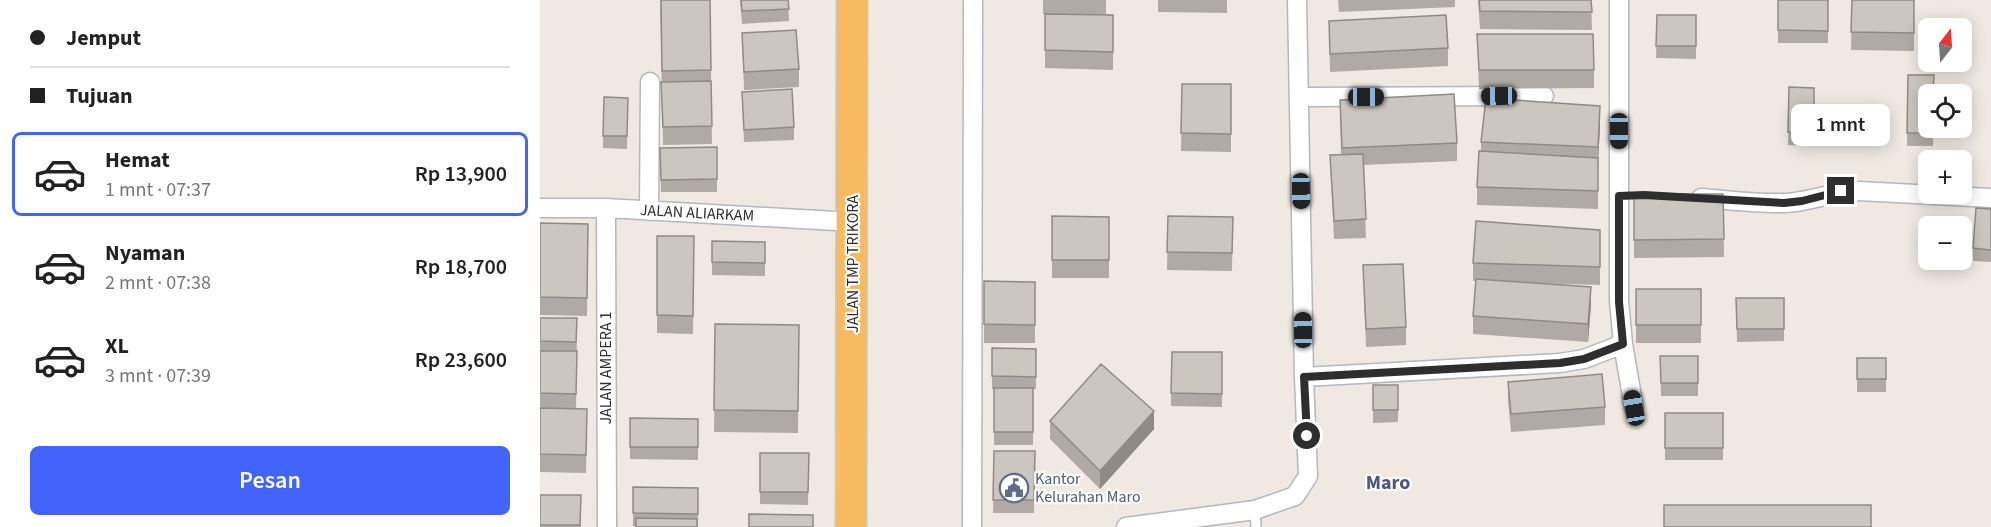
<!DOCTYPE html>
<html lang="id">
<meta charset="utf-8">
<style>
body{margin:0;font-family:"Source Sans 3",sans-serif;background:#f6f6f6;color:#222;height:100vh;display:flex;flex-direction:column;font-size:22px;white-space:nowrap}
*{box-sizing:border-box;margin:0}
p{font-size:20px;color:#767676}
.icon{flex:none;width:33px;height:33px;fill:none;stroke:currentColor;stroke-width:2;stroke-linecap:round;stroke-linejoin:round}
.map{position:relative;flex:1;overflow:hidden}
.sheet{display:flex;flex-direction:column;background:#fff;width:540px}
.sheet>*{flex:none}
.top-card{display:grid;align-content:center;height:132px;padding:0 30px;background:#fff}
.needle{width:39px;rotate:17deg}
.buttons{position:absolute;left:1378px;top:18px;display:grid;gap:12px}
.buttons a{display:grid;place-items:center;width:54px;height:54px;border-radius:9px;background:#fff;box-shadow:0 3px 15px #0003;font-size:30px}
.end{position:absolute;width:27px;height:27px;margin:-14px;border:8px solid #2e2e2e;background:#fff;box-shadow:0 0 0 3px #fff}
.from{border-radius:50%}
.bubble{position:absolute;height:42px;border-radius:9px;background:#fff;box-shadow:0 3px 15px #0003;font-size:20px;font-weight:600;line-height:42px;text-align:center}
.car{position:absolute;width:18px;height:36px;margin:-18px -9px;border-radius:8px;box-shadow:0 0 4px 2px #0007;background:linear-gradient(#222 24%,#8ab4d8 0 40%,#222 0 76%,#8ab4d8 0 86%,#222 0)}
.top-card b{display:flex;align-items:center;gap:21px;height:57px;font-size:22px}
.top-card b+b{border-top:2px solid #e0e0e0}
.top-card i{width:15px;height:15px;background:#222}
ul{padding:0;list-style:none}
li{display:flex;align-items:center;gap:18px;height:84px;margin:0 12px 9px;padding:0 18px;border:3px solid transparent;border-radius:9px}
li div{flex:1}
li b{display:block;font-size:22px}
li em{font-style:normal;font-weight:600}
li.on{border-color:#4264fb}
li>.icon{width:54px;height:54px;stroke-width:1.5}
.action{display:flex;gap:12px;margin-top:auto;padding:12px 30px}
.action a{flex:1;height:69px;border-radius:9px;background:#4264fb;color:#fff;font-size:24px;font-weight:600;line-height:69px;text-align:center}
main{display:flex;flex:1;min-height:0}
.map>svg:first-child{display:block}
.lines{fill:none;stroke-linecap:round;stroke-linejoin:round}
.service-casing{stroke:#b4b7c1;stroke-width:12}
.minor-casing{stroke:#b4b7c1;stroke-width:21}
.trunk-casing{stroke:#c9c9c9;stroke-width:33}
.service{stroke:#fff;stroke-width:9}
.minor{stroke:#fff;stroke-width:18}
.trunk{stroke:#f8ba60;stroke-width:30}
.wall{fill:#afaba4}
.shaded-wall{fill:#8e8b86}
.building{fill:#cbc7bf;stroke:#8e8b86;stroke-width:1.5}
.route{stroke:#2e2e2e;stroke-width:8}
.labels{text-anchor:middle;dominant-baseline:central;stroke-width:4.5;stroke-linejoin:round;paint-order:stroke}
.street-label{font-size:16px;fill:#2e2e2e;stroke:#fff}
.service-label{font-size:16px;fill:#4e5e75;stroke:#fff;text-anchor:start}
.quarter-label{font-size:20px;font-weight:bold;fill:#4d5680;stroke:#fff}
</style>
<main>
<section class="sheet">
<div class="top-card">
<b><i class="from"></i>Jemput</b>
<b><i></i>Tujuan</b>
</div>
<ul>
<li class="on"><svg class="icon" aria-label="car" viewBox="0 0 24 24"><path d="M5 17H2v-5l4-1 3-4h7l3 4 3 1v5h-3M9 17h6M6 11h13"/><circle cx="7" cy="17" r="2"/><circle cx="17" cy="17" r="2"/></svg><div><b>Hemat</b><p>1 mnt · 07:37</p></div><em>Rp 13,900</em></li>
<li><svg class="icon" aria-label="car" viewBox="0 0 24 24"><path d="M5 17H2v-5l4-1 3-4h7l3 4 3 1v5h-3M9 17h6M6 11h13"/><circle cx="7" cy="17" r="2"/><circle cx="17" cy="17" r="2"/></svg><div><b>Nyaman</b><p>2 mnt · 07:38</p></div><em>Rp 18,700</em></li>
<li><svg class="icon" aria-label="car" viewBox="0 0 24 24"><path d="M5 17H2v-5l4-1 3-4h7l3 4 3 1v5h-3M9 17h6M6 11h13"/><circle cx="7" cy="17" r="2"/><circle cx="17" cy="17" r="2"/></svg><div><b>XL</b><p>3 mnt · 07:39</p></div><em>Rp 23,600</em></li>
</ul>
<div class="action"><a>Pesan</a></div>
</section>
<div class="map">
<svg width="1451" height="527" viewBox="0 0 1451 527">
<rect width="100%" height="100%" fill="#efe9e1"/>
<g class="lines">
<g class="service-casing">
<path id="service" d="M715,510L716,527"/>
</g>
<g class="minor-casing">
<path id="minor" d="M759,97L1004,96
M1161,198C1188,200 1218,204 1245,203C1271,202 1293,191 1319,191L1451,198
M0,208H66L313,222
M66,208L67,527
M109,211L110,82
M1083,344L1094,408
M764,377L1020,363L1044,359L1083,344L1079,301V0
M432,527L433,0
M586,527L715,510L755,496L768,476L764,377L757,0"/>
</g>
<g class="trunk-casing">
<path id="trunk" d="M311,527L312,0"/>
</g>
<use href="#service" class="service"/>
<use href="#minor" class="minor"/>
<use href="#trunk" class="trunk"/>
</g>
<path class="wall" d="M120,0L171,70L172,144L123,145Z
M200,0H248L249,21L202,24Z
M503,0H566V15H573V70L505,68V14H503Z
M618,0H687V13L618,12Z
M798,0H915V7L799,12Z
M938,0H1051L1052,30L940,29Z
M1238,0H1288V43H1238Z
M1312,0H1374V51L1311,50Z
M1117,15H1156V59L1116,58Z
M789,21L908,48V66L790,72Z
M202,33L259,69V87L204,90Z
M937,34L1054,70V88L939,89Z
M1368,75L1393,128V146H1367Z
M642,84H691V152L641,151Z
M1249,87L1274,88V146L1248,145Z
M202,92L254,127V140L204,142Z
M64,97L88,98L87,149L63,148Z
M800,100L917,143V161L823,165L826,238L794,239L790,155L801,154Z
M1060,124L1058,165V209L937,205V187L941,151V142Z
M177,147V192H121L120,148Z
M1094,194H1183L1184,257L1094,258Z
M1451,209V262L1433,261V248Z
M512,216L569,217V278H512Z
M628,216L693,217L692,271L627,270Z
M0,223L48,224L47,316L0,315Z
M1060,230V285L985,283L1051,305L1048,342L933,334V316L936,281H933V263Z
M117,236H154L153,334L117,333Z
M172,241L225,242V276L172,275Z
M823,265L866,327V345L826,347Z
M444,281L495,282V343H444Z
M1096,289H1161V343H1096Z
M1196,298H1244V341L1197,342Z
M0,318H37L36,409H47L46,473L0,472Z
M175,324L259,325L258,433L174,432Z
M452,348L496,349V389H493V445H454V389H452Z
M682,352V407L631,406V393Z
M1120,356H1158V396H1121Z
M1317,358H1346V392H1317Z
M968,382L1065,407V425L971,432L968,400Z
M833,385L858,410V422L833,423Z
M1125,413H1183V460H1125Z
M90,418L158,419V460L90,459Z
M510,421L614,429L560,489L510,439Z
M454,451H495L494,513H453Z
M220,453H269L268,505L220,504Z
M93,487L158,488V527H96V526H93Z
M0,495H41V527H0Z"/>
<path class="shaded-wall" d="M1060,106V124L1058,165V147Z
M1051,287V305L1048,342V324Z
M614,411V429L560,489V471Z"/>
<path class="building" d="M121,0H170L171,70L122,71Z
M201,0H248L249,9L202,11Z
M939,0H1051L1052,12L940,11Z
M1238,0H1288V31L1238,30Z
M1312,0H1374V33L1311,32Z
M505,14L573,15V52L505,50Z
M906,15L908,48L790,54L789,21Z
M1117,15H1156V46H1116Z
M256,30L259,69L204,72L202,33Z
M937,34H1053L1054,70H939Z
M1368,75H1394L1393,94H1389V128H1393V133H1367Z
M171,81L172,126L123,127L121,82Z
M642,84H691V134L641,133Z
M1249,87L1274,88V133L1248,132Z
M252,89L254,127L204,130L202,92Z
M914,94L917,143L802,148L800,100Z
M64,97L88,98L87,136H63Z
M946,98L1060,106L1058,147L941,142Z
M177,147V179L121,180L120,148Z
M939,151L1058,158V191L937,187Z
M823,154L826,219L794,221L790,155Z
M1094,194H1183L1184,239L1094,240Z
M1436,208L1451,209V250L1433,248Z
M512,216L569,217V260H512Z
M628,216L693,217L692,253L627,252Z
M936,221L1060,230V267L933,263Z
M0,223L48,224L47,298L0,297Z
M117,236H154L153,316L117,315Z
M172,241L225,242V263L172,262Z
M863,264L866,327L826,329L823,265Z
M936,279L1051,287L1048,324L933,316Z
M444,281L495,282V325L444,324Z
M1096,289H1161V325H1096Z
M1196,298H1244V329H1197Z
M0,318H37L36,342L0,341Z
M175,324L259,325L258,411L174,410Z
M452,348L496,349V377L452,376Z
M0,351H37L36,394L0,393Z
M632,352H682V394L631,393Z
M1120,356H1158V383H1121Z
M1317,358H1346V379H1317Z
M561,364L614,411L560,471L510,421Z
M1062,374L1065,407L971,414L968,382Z
M833,385H858V410H833Z
M454,388H493V432H454Z
M0,408L47,409L46,455L0,454Z
M1125,413H1183V448H1125Z
M90,418L158,419V447H90Z
M454,451H495L494,500H453Z
M220,453H269L268,492H220Z
M93,487L158,488V514L93,513Z
M0,495H41L40,525H0Z
M1124,505H1331V527H1124Z
M209,514L273,515V527H209Z
M96,518L157,519V527H96Z"/>
<g class="lines">
<path class="route" d="M767,436L764,377L1020,363L1044,359L1083,344L1079,302V196L1104,195L1244,203L1262,201L1301,191"/>
</g>
<defs>
<g id="civic-ring" transform="scale(1.5)"><circle r="9.5" fill="#fff" stroke="#5c6f8a" stroke-width="1.5"/><path d="M-.6-6.5H3V-4.5H.6V-3L4-1V1h2V6H-6V1h2V-1L-.6-3ZM-1.2 2.5V6h2.4V2.5Z" fill="#5c6f8a"/></g>
</defs>
<g fill-rule="evenodd">
<use href="#civic-ring" x="474" y="488"/>
</g>
<g class="labels">
<g class="street-label">
<text transform="translate(157 213) rotate(3)">JALAN ALIARKAM</text>
<text transform="translate(313 264) rotate(-90)">JALAN TMP TRIKORA</text>
<text transform="translate(66 368) rotate(-90)">JALAN AMPERA 1</text>
</g>
<g class="service-label">
<text x="495" y="479">Kantor<tspan x="495" dy="18">Kelurahan Maro</tspan></text>
</g>
<g class="quarter-label">
<text x="848" y="483">Maro</text>
</g>
</g>
</svg>
<div class="buttons">
<a><svg class="needle" viewBox="-14 -14 28 28"><path d="M0-13l5 13h-10z" fill="#e53935"/><path d="M0 13l5-13h-10z" fill="#767676"/></svg></a>
<a><svg class="icon" aria-label="locate" viewBox="0 0 24 24"><circle cx="12" cy="12" r="6"/><path d="M12 2v4M12 18v4M2 12h4M18 12h4"/></svg></a>
<a>+</a>
<a>−</a>
</div>
<i class="end from" style="left:767px;top:436px"></i>
<i class="end" style="left:1301px;top:191px"></i>
<div class="bubble" style="left:1251px;top:104px;width:99px">1 mnt</div>
<i class="car" style="left:959px;top:96px;rotate:269deg"></i>
<i class="car" style="left:826px;top:97px;rotate:90deg"></i>
<i class="car" style="left:1079px;top:131px;rotate:180deg"></i>
<i class="car" style="left:761px;top:191px;rotate:179deg"></i>
<i class="car" style="left:763px;top:330px;rotate:359deg"></i>
<i class="car" style="left:1094px;top:408px;rotate:350deg"></i>
</div>
</main>
